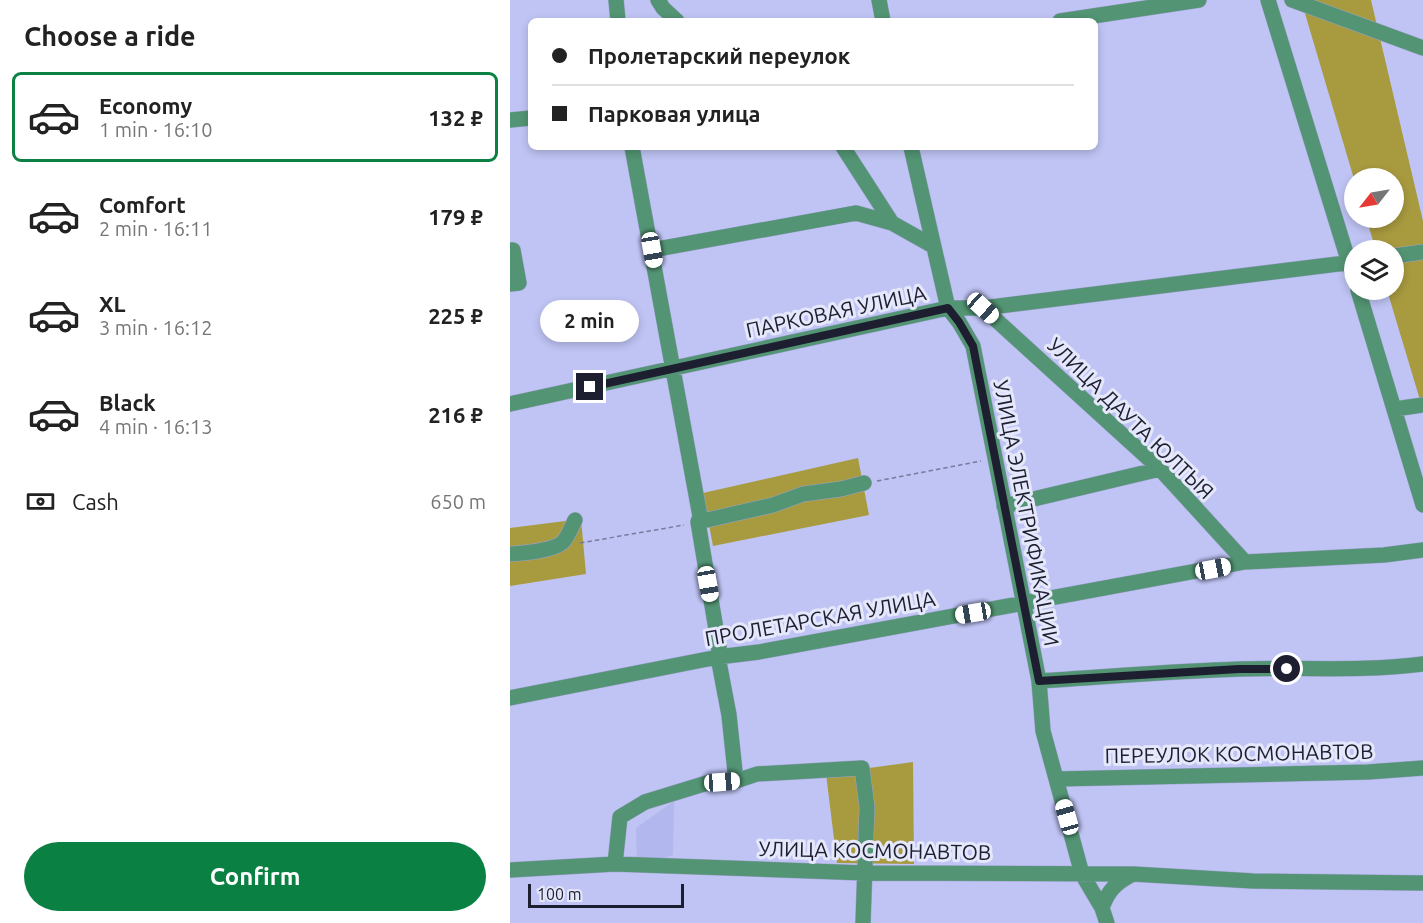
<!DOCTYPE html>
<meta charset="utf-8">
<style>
body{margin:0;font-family:Ubuntu,sans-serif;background:#f2f2f2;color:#222;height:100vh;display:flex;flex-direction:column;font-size:22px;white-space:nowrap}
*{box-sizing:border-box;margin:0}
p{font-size:20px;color:#767676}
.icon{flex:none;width:33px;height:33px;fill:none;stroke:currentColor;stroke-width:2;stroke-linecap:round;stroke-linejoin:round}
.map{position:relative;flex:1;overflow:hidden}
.side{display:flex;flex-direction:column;background:#fff;width:510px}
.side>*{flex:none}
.guide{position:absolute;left:18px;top:18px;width:570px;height:132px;border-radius:9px;box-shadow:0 3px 9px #0003;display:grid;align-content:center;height:132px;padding:0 24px;background:#fff}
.needle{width:39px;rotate:239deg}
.tools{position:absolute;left:834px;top:168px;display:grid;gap:12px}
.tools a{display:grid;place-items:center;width:60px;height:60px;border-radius:50%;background:#fff;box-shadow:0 3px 9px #0003;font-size:30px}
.scale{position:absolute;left:18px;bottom:15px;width:156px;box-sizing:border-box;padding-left:6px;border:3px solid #1d1e2f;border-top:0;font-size:16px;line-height:21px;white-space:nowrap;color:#1d1e2f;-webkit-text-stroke:4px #e5e7fb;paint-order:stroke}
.end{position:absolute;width:27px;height:27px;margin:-14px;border:8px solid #1d1e2f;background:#fff;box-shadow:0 0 0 3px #fff}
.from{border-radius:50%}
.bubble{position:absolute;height:42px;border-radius:21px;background:#fff;box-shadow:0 3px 9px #0003;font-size:20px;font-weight:700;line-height:42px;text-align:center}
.car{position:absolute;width:18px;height:36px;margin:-18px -9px;border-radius:8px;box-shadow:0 0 4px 2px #0007;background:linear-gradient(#fff 24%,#345 0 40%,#fff 0 76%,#345 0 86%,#fff 0)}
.guide b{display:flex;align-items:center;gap:21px;height:57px;font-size:22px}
.guide b+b{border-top:2px solid #e0e0e0}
.guide i{width:15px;height:15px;background:#222}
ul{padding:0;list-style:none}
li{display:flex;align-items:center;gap:18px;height:90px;margin:0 12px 9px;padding:0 12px;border:3px solid transparent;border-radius:9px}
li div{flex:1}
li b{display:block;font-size:22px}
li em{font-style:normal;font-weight:700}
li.active{border-color:#0b8043}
li>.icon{width:54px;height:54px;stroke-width:1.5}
h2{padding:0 24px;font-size:27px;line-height:72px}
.pay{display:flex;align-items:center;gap:15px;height:66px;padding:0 24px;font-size:22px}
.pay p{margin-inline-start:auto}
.cta{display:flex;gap:12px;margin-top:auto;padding:12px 24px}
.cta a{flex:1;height:69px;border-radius:36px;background:#0b8043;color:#fff;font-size:24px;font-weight:700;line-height:69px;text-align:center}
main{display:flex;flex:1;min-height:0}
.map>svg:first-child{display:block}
.built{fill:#b2b7ee}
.green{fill:#a89a3f}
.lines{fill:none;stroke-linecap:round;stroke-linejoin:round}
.minor-casing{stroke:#9fa3cd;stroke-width:16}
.path{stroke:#777b9d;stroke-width:1.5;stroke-dasharray:4.5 3;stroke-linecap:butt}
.minor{stroke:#529473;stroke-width:15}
.route{stroke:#1d1e2f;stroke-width:8}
.labels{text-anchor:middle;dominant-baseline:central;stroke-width:6;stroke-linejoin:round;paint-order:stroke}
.street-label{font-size:21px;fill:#1d1e2f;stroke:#e5e7fb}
</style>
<main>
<section class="side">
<h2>Choose a ride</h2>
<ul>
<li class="active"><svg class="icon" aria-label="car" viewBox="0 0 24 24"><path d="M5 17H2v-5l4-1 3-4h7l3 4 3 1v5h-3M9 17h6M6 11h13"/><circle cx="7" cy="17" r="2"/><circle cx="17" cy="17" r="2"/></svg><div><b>Economy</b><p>1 min · 16:10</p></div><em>132 ₽</em></li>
<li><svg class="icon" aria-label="car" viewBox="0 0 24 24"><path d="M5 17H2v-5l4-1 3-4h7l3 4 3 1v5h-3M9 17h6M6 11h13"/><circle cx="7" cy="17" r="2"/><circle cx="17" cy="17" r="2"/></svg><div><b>Comfort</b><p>2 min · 16:11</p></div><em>179 ₽</em></li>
<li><svg class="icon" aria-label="car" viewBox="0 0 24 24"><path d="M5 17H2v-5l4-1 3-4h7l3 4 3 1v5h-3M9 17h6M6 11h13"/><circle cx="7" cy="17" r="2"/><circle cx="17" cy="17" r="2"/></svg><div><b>XL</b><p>3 min · 16:12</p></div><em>225 ₽</em></li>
<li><svg class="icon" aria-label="car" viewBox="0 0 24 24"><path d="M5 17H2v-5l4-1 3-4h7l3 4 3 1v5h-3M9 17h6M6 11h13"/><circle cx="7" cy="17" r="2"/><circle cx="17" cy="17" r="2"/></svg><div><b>Black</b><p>4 min · 16:13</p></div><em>216 ₽</em></li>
</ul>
<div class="pay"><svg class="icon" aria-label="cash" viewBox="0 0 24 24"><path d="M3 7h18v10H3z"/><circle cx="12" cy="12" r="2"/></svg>Cash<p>650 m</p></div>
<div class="cta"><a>Confirm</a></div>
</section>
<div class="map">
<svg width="913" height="923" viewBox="0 0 913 923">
<rect width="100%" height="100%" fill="#bfc4f4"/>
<path class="built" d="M164,801L163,855L127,866L126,828Z"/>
<path class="green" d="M791,0H861L913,221V410L877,290H884V250H866L856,218H884V178L844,179Z
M348,458L359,515L203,546L193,493Z
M71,519L76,574L0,586V528Z
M403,762L404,864L327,863L316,774Z"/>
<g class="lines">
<g class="minor-casing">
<path id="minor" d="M106,0L108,21
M148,0L153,8L167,21
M369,0L373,21
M758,0L844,279
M782,0L913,48
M550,21L689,0
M0,120L21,118
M122,147L190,516L188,522L209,647L208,657L219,715L226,781
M333,147L382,223L423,246
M401,147L438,308L449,322L463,346L529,681L533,731L572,874L592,908L597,923
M0,250H3L9,283L0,284
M142,250L346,213L382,223
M884,256L913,252
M848,290L913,505
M473,308L650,469L735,562
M0,404L438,308H473L844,262
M885,409L913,405
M494,506L650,469
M188,522L263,505L293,494L331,489L354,483
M0,554C13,553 43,551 53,542C58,537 62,526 65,520
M529,681C596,677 663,671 730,669C791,667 852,672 913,664
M0,698L208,657L249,652L735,562L874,555L913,550
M547,779L858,772L913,768
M105,864L110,817L135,802L197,783L226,781L247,774L352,768L357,807L353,923
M0,870L105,864L355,873L623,874
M592,908C598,890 607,882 623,874L743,881L913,883"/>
</g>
<path class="path" d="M367,481L471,461
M70,543L174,525"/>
<use href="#minor" class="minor"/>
</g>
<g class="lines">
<path class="route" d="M80,387L438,308L449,322L463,346L529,681L729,669H777"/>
</g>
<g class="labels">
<g class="street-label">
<text transform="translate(326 311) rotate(-12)">ПАРКОВАЯ УЛИЦА</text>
<text transform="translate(621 418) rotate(44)">УЛИЦА ДАУТА ЮЛТЫЯ</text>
<text transform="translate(517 513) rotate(79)">УЛИЦА ЭЛЕКТРИФИКАЦИИ</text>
<text transform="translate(310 618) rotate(-10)">ПРОЛЕТАРСКАЯ УЛИЦА</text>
<text transform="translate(729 753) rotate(-1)">ПЕРЕУЛОК КОСМОНАВТОВ</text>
<text transform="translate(365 850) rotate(1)">УЛИЦА КОСМОНАВТОВ</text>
</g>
</g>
</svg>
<div class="tools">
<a><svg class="needle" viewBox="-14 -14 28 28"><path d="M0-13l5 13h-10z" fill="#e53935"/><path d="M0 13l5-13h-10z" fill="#767676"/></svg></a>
<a><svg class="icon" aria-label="layers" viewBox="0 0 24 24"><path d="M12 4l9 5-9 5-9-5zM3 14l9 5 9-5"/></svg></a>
</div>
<div class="scale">100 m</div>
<i class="end from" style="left:777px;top:669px"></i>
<i class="end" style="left:80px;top:387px"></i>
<div class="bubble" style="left:30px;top:300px;width:99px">2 min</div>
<i class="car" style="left:142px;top:250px;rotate:170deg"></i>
<i class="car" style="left:473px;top:308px;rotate:132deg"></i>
<i class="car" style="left:703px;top:569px;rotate:79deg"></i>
<i class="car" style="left:198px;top:584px;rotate:170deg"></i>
<i class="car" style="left:463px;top:613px;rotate:260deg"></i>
<i class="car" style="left:212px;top:782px;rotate:86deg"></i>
<i class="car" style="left:557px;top:817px;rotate:344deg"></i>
<div class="guide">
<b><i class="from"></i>Пролетарский переулок</b>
<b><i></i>Парковая улица</b>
</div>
</div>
</main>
